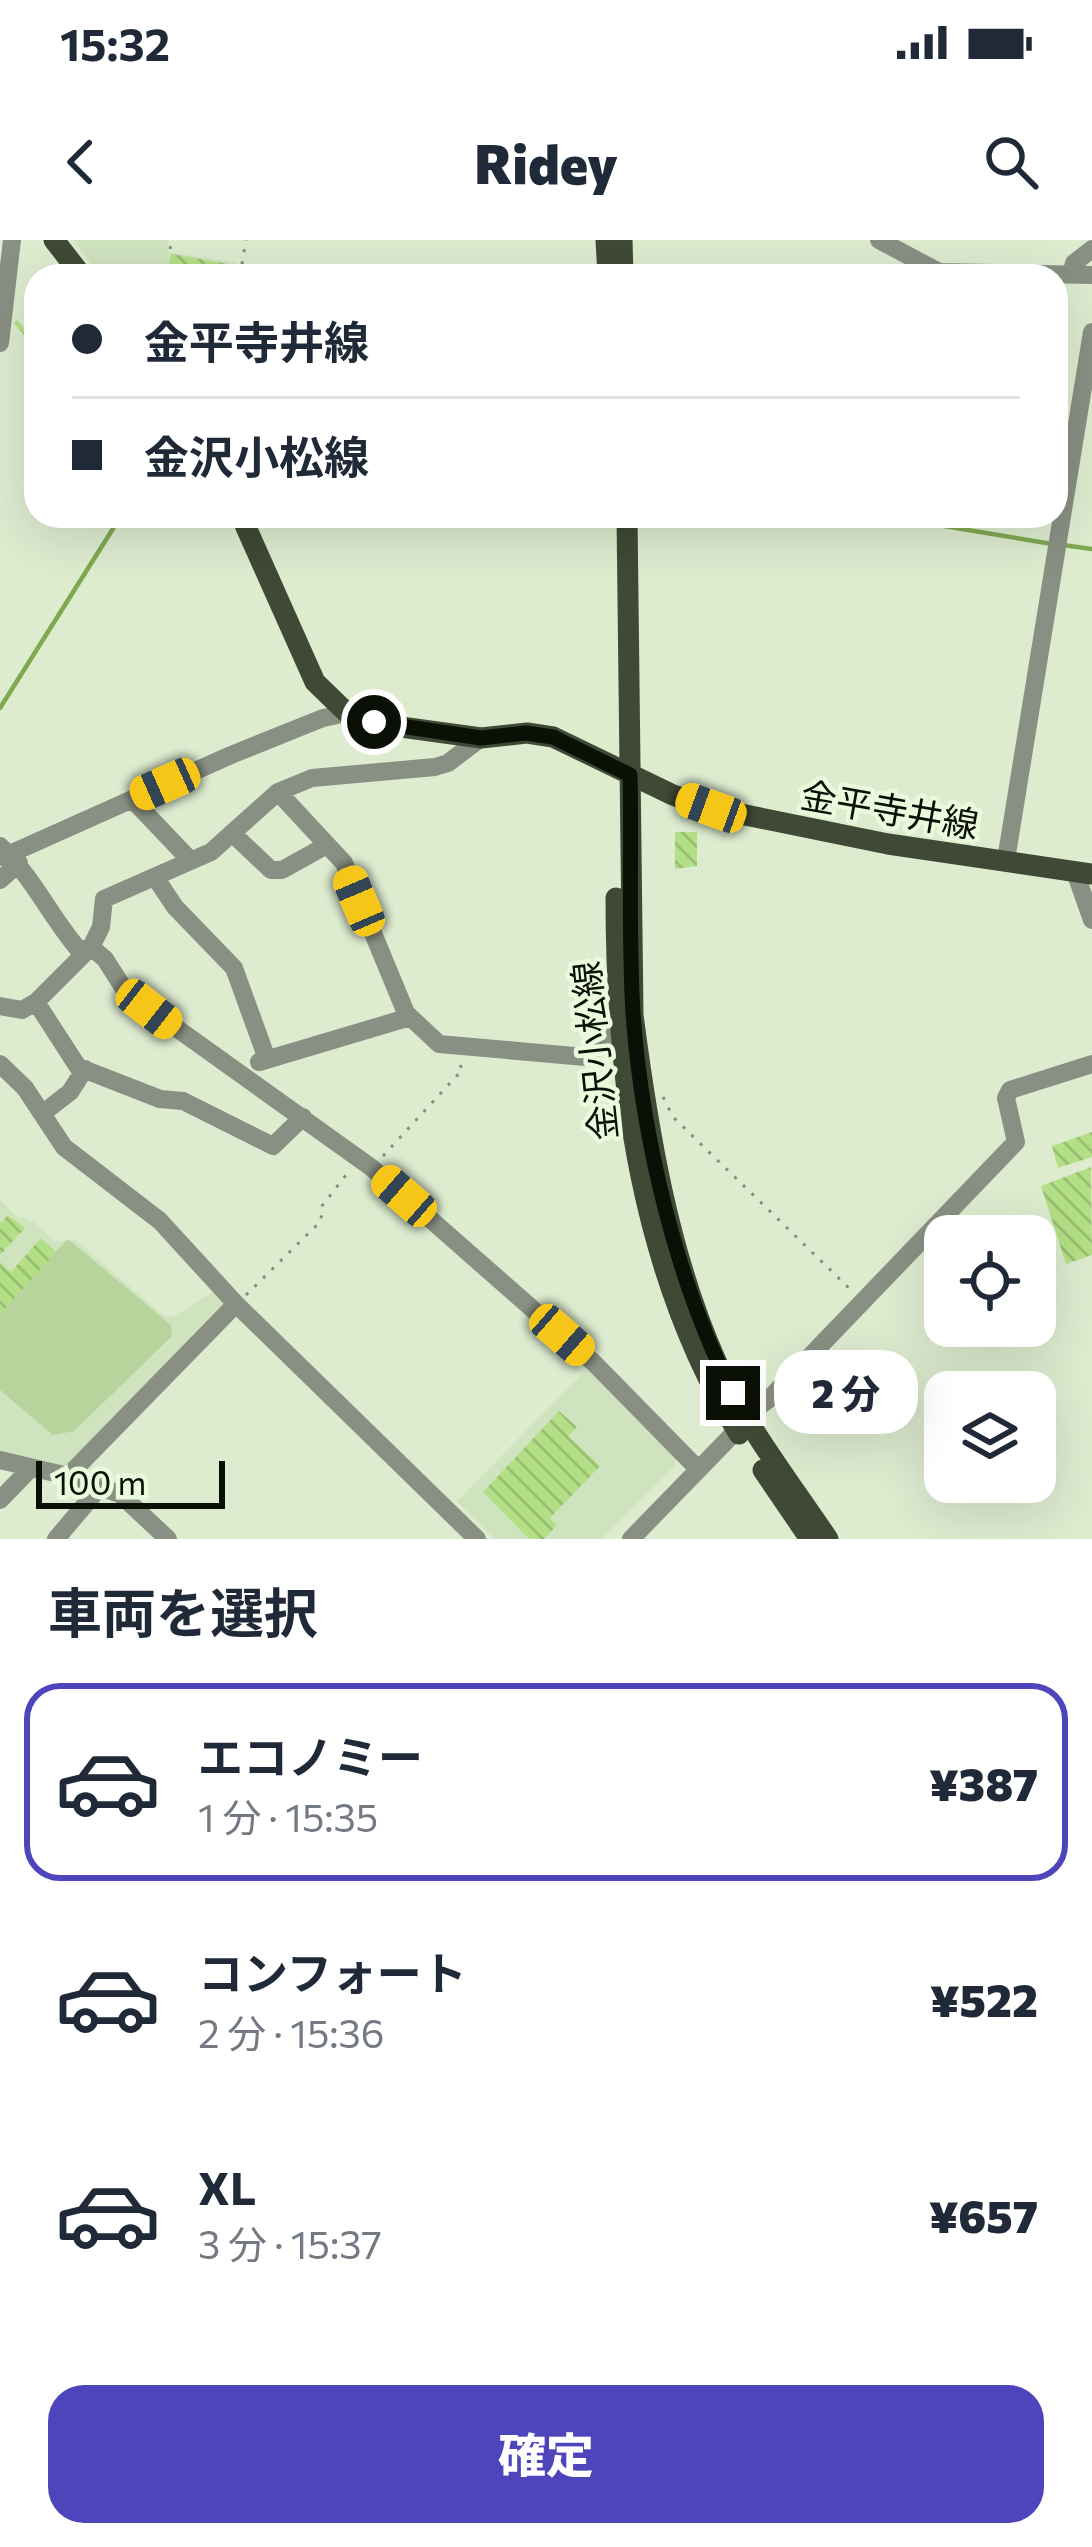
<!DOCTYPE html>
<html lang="ja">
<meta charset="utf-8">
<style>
body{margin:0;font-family:Commissioner,"Noto Sans JP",sans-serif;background:#f2f2f3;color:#1f2937;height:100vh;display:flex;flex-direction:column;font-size:45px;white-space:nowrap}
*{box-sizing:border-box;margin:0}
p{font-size:39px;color:#747a83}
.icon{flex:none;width:66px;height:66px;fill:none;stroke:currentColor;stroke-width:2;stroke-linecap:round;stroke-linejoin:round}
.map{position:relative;height:1299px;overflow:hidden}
.sheet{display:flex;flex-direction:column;background:#fff;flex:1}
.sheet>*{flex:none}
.guide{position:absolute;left:24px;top:24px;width:1044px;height:264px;border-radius:36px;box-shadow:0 12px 48px #0002;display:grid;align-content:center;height:264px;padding:0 48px;background:#fff}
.tools{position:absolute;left:924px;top:975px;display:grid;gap:24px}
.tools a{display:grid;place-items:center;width:132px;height:132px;border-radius:24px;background:#fff;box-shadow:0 12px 48px #0002;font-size:60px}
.scale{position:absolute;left:36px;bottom:30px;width:189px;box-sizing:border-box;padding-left:12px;border:6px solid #0b1007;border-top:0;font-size:33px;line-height:42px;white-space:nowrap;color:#0b1007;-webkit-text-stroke:9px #eafadc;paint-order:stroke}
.end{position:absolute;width:54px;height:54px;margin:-27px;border:15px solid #0b1007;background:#fff;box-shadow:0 0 0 6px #fff}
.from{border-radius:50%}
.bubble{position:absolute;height:84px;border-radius:36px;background:#fff;box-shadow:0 12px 48px #0002;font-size:39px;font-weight:800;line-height:84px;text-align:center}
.car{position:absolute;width:36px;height:72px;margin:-36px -18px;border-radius:15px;box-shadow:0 0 9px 3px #0007;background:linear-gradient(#f5c518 24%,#345 0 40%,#f5c518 0 76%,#345 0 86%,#f5c518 0)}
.guide b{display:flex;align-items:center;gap:42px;height:114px;font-size:45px}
.guide b+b{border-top:3px solid #e0e1e3}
.guide i{width:30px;height:30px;background:#1f2937}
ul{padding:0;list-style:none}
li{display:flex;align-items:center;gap:36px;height:198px;margin:0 24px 18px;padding:0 24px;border:6px solid transparent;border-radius:36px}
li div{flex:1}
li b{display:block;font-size:45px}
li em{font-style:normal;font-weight:800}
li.current{border-color:#4e45bc}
li>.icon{width:108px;height:108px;stroke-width:1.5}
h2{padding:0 48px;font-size:54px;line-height:144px}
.action{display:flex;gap:24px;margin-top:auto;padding:24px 48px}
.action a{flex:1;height:138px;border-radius:36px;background:#4e45bc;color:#fff;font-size:48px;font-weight:800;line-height:138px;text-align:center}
.status{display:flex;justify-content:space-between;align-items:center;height:84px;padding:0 60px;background:#fff;direction:ltr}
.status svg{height:33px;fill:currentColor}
header{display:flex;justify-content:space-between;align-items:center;height:156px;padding:0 48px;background:#fff;font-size:54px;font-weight:800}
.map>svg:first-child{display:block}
.built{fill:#d0e3bf}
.green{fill:#b7d49d}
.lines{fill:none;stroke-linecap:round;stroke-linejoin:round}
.stream{stroke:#7fa951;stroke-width:4.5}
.building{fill:url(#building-back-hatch)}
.path{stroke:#848f7a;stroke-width:3;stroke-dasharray:3 9;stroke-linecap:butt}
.minor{stroke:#898f83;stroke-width:18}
.major{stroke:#3f4935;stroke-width:21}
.route{stroke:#0b1007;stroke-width:15}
.labels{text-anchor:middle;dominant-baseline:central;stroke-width:9;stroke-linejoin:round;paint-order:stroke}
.street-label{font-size:36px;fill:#0b1007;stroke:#eafadc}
</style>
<div class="status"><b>15:32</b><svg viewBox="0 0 49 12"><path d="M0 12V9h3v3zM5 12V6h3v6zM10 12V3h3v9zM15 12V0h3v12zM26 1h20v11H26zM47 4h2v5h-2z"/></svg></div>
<header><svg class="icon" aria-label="back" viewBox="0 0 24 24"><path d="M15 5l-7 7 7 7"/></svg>Ridey<svg class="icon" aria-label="search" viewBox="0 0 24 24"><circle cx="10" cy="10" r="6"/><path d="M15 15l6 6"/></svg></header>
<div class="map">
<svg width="1092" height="1299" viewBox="0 0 1092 1299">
<defs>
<pattern id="building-back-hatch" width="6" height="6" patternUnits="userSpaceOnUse" patternTransform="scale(3)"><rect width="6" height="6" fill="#b3e086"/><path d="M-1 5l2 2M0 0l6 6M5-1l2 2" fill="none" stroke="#99bf72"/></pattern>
</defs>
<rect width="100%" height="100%" fill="#ddeccf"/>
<path class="built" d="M73,0H168L167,12L237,23L235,36H101Z
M0,959L16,976L33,981L54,1001L75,1000L164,1076L173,1077L217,1049L231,1065L69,1233L0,1213Z
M588,1128L676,1214L675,1226L602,1299H494L457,1261Z"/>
<path class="green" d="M68,999L171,1085L172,1096L74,1191L53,1195L0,1150V1071Z"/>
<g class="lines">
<path class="stream" d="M884,276L1052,304
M1063,305L1092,309
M0,468L121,276"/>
</g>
<path class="building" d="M171,14L234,25L232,36H167Z
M17,80L32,97L36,94V110L14,83Z
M675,592H697V626L675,629Z
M1092,892V917L1058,928L1052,906Z
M1091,927L1092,1015L1066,1024L1041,946Z
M8,975L25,988L0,1015V984Z
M41,998L56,1012L0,1074V1022L11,1032Z
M559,1171L577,1187L568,1196L600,1226L550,1278L557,1285L544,1299H529L483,1252Z"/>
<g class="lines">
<path class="path" d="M170,9L172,0
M240,36L246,0
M663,857L673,877L852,1051
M383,916L463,829L457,822
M246,1055L321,981L322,966L349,931"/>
<path class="minor" d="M879,0L939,32L1092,35
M1072,32L1074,23L1092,9
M0,103L12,0
M278,552L344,623L406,773L439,804L585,817L619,786
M132,559L191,621
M233,594L271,630H282L327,605
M0,606C33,637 50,676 79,710L91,707L105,719L126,752L372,928L594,1123L698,1229
M3,617L231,515L323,478L347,473
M1006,620L1092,92
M1075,632L1092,680
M155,637L175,667L234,728L267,819
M0,640L19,623
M36,762L78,827L160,859L183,861L273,906L303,877
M0,766L22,770L36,762L91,707L101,687L104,659L211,612L278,552L312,538L435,527L448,523L481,498
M259,822L410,777
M0,824L25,848L64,907L160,981L236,1064L477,1299
M43,873L70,852L85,829
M745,1177L769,1159L1016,902L1006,858L1010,850L1092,824
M0,1220L68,1236L120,1254L168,1299
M68,1236L236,1064
M0,1260L31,1228
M56,1299L100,1247
M631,1299L737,1190"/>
<path class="major" d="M54,0L82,36
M606,0L608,36
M622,0L623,36
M241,276L315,442L347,473L401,487L481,498L527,493L553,497L673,555L711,568L888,604L1092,634
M627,276L633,775C648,891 668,1013 716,1121C745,1185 789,1241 828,1299
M616,658C616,842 641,1034 739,1194
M763,1230L810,1299"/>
</g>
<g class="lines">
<path class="route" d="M374,482L481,498L526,493L553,497L630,535C632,614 628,694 633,773C642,897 676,1042 733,1153"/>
</g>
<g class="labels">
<g class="street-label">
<text transform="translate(890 568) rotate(10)">金平寺井線</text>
<text transform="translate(593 811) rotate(-96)">金沢小松線</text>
</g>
</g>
</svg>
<div class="tools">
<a><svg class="icon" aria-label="locate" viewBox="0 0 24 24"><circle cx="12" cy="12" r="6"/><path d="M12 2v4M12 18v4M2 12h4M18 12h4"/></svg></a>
<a><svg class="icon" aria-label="layers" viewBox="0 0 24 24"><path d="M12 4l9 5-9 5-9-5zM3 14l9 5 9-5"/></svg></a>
</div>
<div class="scale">100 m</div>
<i class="end from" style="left:374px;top:482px"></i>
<i class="end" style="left:733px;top:1153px"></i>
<div class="bubble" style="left:774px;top:1110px;width:144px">2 分</div>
<i class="car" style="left:165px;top:544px;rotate:246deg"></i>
<i class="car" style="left:711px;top:568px;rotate:290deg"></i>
<i class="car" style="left:359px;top:661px;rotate:337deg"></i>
<i class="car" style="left:149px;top:769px;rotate:128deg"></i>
<i class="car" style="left:404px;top:956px;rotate:311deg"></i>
<i class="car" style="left:562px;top:1095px;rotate:131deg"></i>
<div class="guide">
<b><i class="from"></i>金平寺井線</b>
<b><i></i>金沢小松線</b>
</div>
</div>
<section class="sheet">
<h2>車両を選択</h2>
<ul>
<li class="current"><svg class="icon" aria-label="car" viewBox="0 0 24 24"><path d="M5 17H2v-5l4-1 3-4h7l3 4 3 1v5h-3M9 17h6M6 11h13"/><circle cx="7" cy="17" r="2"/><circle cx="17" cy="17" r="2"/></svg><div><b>エコノミー</b><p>1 分 · 15:35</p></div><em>¥387</em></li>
<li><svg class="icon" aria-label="car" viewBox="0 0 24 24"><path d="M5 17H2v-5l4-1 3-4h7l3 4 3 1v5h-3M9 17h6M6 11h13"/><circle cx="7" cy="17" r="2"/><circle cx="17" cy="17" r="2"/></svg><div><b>コンフォート</b><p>2 分 · 15:36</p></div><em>¥522</em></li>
<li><svg class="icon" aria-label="car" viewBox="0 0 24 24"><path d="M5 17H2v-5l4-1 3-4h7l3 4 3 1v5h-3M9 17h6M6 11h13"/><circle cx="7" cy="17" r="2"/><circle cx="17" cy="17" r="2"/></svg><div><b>XL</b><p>3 分 · 15:37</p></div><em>¥657</em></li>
</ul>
<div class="action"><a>確定</a></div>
</section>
